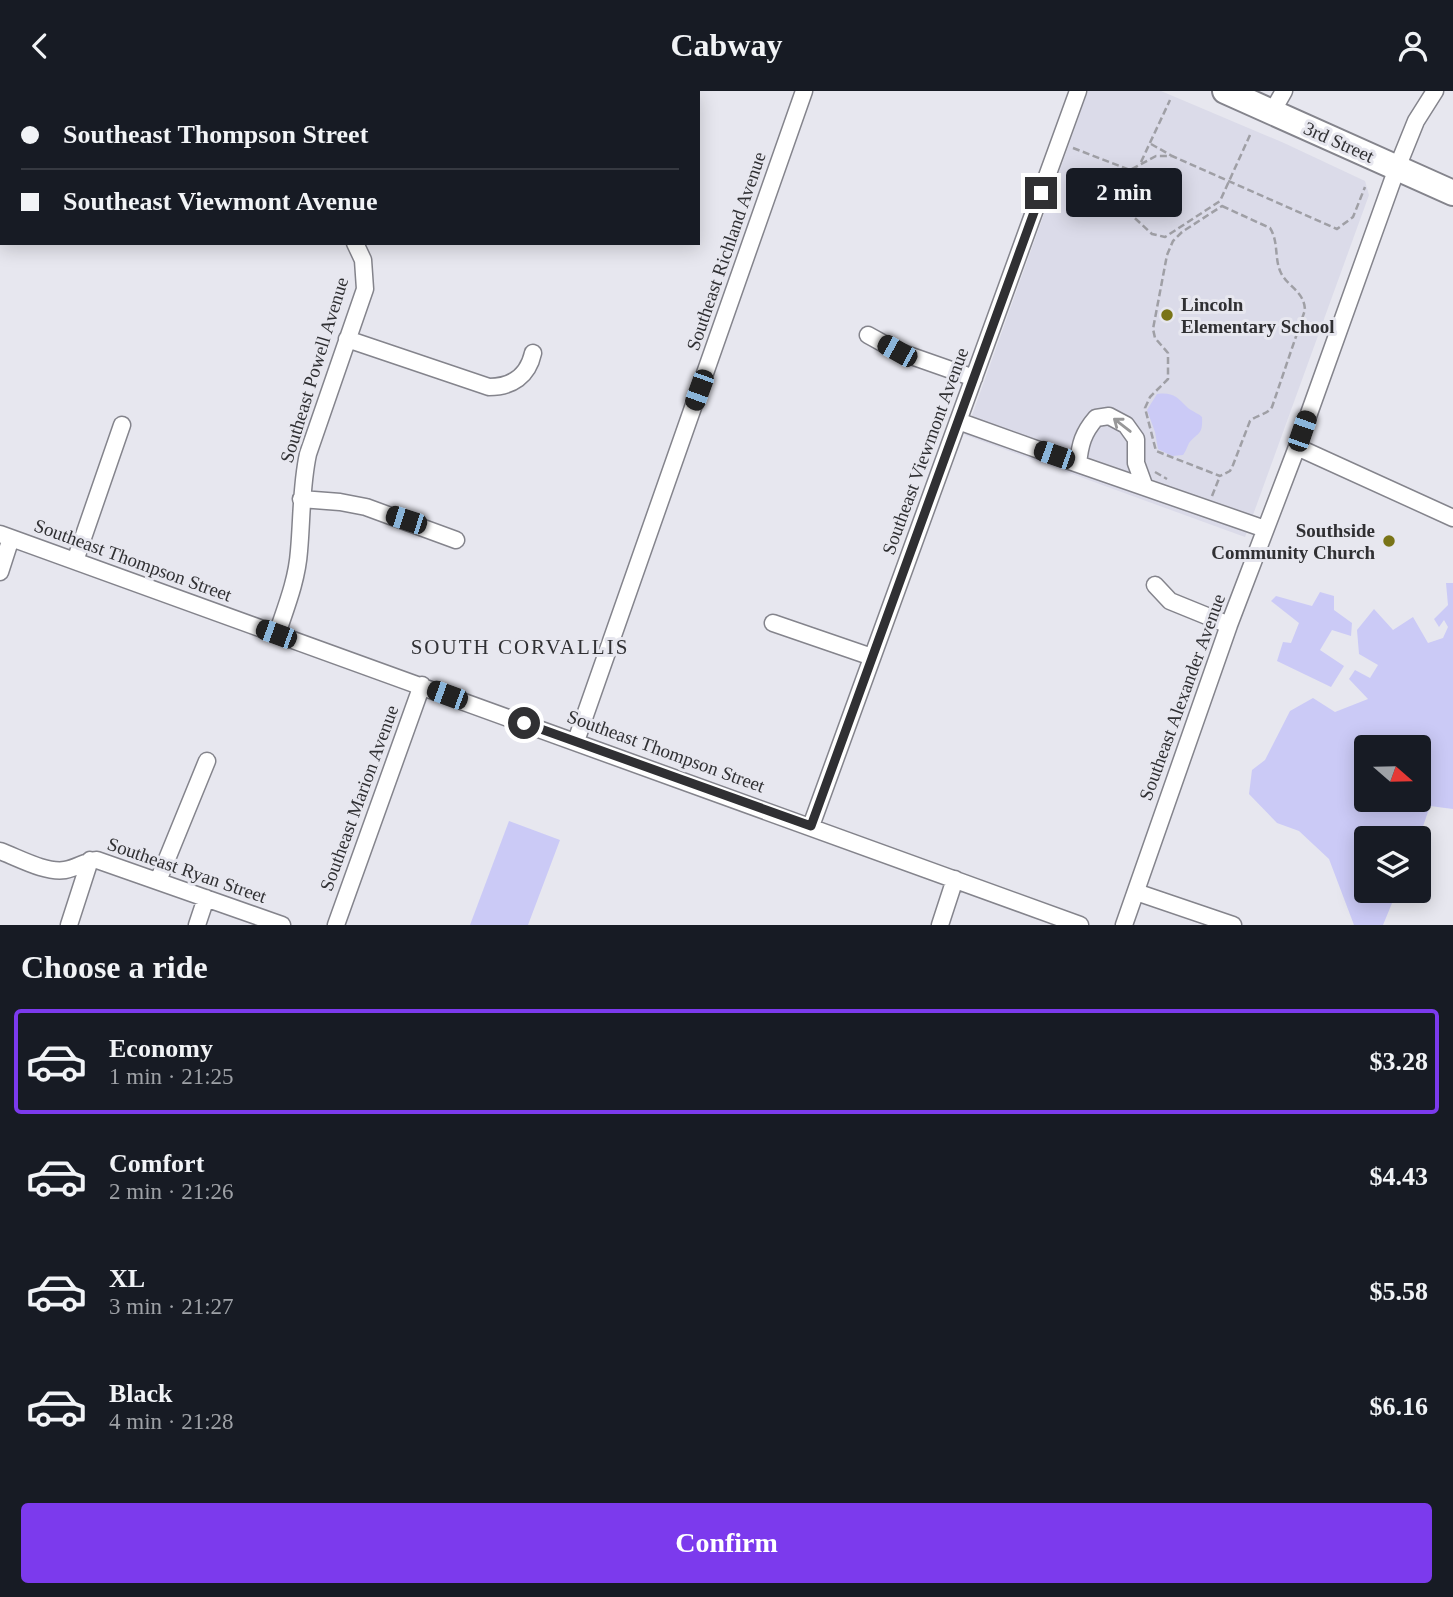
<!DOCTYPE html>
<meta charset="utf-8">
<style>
body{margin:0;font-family:Georgia,serif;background:#20242c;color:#f1f3f6;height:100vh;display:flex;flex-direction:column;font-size:26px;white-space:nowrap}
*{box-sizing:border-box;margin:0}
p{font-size:23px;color:#9ea1a6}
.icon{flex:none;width:38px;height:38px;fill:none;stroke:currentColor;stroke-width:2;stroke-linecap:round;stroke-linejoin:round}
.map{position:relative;height:834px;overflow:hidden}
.side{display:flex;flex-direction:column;background:#171b24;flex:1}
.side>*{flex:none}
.hud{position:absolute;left:0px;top:0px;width:700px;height:154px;box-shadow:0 4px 18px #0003;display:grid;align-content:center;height:154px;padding:0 21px;background:#171b24}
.needle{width:46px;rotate:110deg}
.fabs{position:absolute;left:1354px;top:644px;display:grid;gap:14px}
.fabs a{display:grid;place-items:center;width:77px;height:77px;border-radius:7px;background:#171b24;box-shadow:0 4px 18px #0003;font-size:35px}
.end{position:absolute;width:32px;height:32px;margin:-16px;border:9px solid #303033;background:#fff;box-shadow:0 0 0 4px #fff}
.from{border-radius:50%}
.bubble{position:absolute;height:49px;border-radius:7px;background:#171b24;box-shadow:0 4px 18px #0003;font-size:23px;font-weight:700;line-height:49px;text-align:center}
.car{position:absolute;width:21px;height:42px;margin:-21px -10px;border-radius:9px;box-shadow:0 0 5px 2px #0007;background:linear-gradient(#222 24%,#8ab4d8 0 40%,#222 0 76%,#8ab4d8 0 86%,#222 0)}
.hud b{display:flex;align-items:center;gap:24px;height:66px;font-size:26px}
.hud b+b{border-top:2px solid #363941}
.hud i{width:18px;height:18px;background:#f1f3f6}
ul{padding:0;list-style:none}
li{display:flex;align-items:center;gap:21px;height:105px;margin:0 14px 10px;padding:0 7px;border:4px solid transparent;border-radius:7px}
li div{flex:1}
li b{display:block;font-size:26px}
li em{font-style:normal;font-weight:700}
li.on{border-color:#7c3aed}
li>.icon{width:63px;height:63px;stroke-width:1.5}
h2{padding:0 21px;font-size:32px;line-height:84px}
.button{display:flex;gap:14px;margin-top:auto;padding:14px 21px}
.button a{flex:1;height:80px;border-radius:7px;background:#7c3aed;color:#fff;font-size:28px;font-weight:700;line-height:80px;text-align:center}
header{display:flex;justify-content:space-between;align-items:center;height:91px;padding:0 21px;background:#171b24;font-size:32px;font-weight:700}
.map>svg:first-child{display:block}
.built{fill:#dbdbe9}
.green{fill:#cbcaf6;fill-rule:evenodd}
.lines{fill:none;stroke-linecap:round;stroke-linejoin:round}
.minor-casing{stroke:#84848c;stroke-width:19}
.highway-casing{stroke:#84848c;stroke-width:28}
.path{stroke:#9f9fa5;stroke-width:2.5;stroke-dasharray:7 3.5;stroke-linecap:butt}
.minor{stroke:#fff;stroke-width:16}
.highway{stroke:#fff;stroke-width:24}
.oneway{stroke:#989899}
.route{stroke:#303033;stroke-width:9}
.poi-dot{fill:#797417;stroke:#e7e7ef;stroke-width:2.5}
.labels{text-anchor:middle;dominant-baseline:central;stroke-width:6;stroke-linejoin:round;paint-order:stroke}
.street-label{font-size:19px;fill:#303033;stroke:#e7e7ef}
.poi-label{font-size:19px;font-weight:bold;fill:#303033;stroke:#e7e7ef;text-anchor:start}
.neighbourhood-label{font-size:21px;letter-spacing:2px;fill:#303033;stroke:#e7e7ef}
</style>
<header><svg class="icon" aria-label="back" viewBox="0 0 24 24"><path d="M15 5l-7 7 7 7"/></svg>Cabway<svg class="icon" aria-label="person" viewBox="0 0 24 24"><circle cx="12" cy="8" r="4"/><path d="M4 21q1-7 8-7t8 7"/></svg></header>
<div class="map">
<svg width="1453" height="834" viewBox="0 0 1453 834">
<rect width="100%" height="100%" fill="#e7e7ef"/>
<path class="built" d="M1088,0H1161L1284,52L1365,90L1369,104L1245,446L965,344Z"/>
<path class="green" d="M1157,303C1173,301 1177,306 1187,316C1191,320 1198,322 1202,326C1203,344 1198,341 1189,352C1187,356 1186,360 1183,364L1172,365L1158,358L1155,341L1147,319Z
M1446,492H1453V718L1430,715L1419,747H1367V800H1397L1383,834H1354L1329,768L1299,740L1277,732L1249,703L1252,679L1265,669L1290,620L1313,607L1335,621L1368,608L1349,588L1355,579L1370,587L1378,574L1359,563L1357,539L1374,518L1393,539L1413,526L1428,552L1443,547L1448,536L1444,529L1439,536L1434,528L1448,514ZM1367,656H1419V709H1367Z
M1320,501L1334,505V519L1352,532L1351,545L1332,539L1320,559L1344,575L1331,596L1277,570L1283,551L1291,552L1299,532L1271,510L1276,505L1312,515Z
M509,730L560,749L528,834H470Z"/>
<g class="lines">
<g class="minor-casing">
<path id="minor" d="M254,0V2
M326,2V0
M1272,21L1284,0
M868,244L897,260L974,287
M347,248L489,296C512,296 528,285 533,262
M958,330L1078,373C1080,353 1083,342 1096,327L1109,325L1126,334L1136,348V372L1144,394
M1297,356L1453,427
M1078,373L1265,438
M301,408L340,411L366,416L456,449
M0,443L1080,834
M75,470L122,334
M0,481L11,447
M1155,494L1170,510L1229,534
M773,532L872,566
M277,543C286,516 297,489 299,460C302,427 301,395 308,363L365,198L363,169L355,152
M576,650L804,0
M811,735L1078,0
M0,760C19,767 45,782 65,779C77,777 85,770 97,769L282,834
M158,790L207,670
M1136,801L1233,834
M69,834L90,769
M197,834L206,807
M336,834L422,594
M940,834L955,788
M1124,834L1229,534L1297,356L1397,77L1416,30L1435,0"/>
</g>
<g class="highway-casing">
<path id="highway" d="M1225,0L1453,102"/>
</g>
<path class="path" d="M1151,53L1172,65
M1073,57L1130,79L1156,65H1172L1337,138L1353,126L1365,96
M1141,71L1170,9
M1130,80L1124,117L1152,143L1165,146L1220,110L1250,44
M1222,115L1270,137C1279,151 1274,168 1281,182C1289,197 1304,200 1305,219L1272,316C1267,324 1256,324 1250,330L1233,374L1230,380L1220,385L1156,360L1145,317L1150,306L1168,288V262L1155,247L1153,238L1167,164L1173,150L1182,141Z
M1107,118L1124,117
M1155,381L1167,388
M1212,405L1220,385"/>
<use href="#minor" class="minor"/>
<use href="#highway" class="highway"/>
</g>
<defs><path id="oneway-shaft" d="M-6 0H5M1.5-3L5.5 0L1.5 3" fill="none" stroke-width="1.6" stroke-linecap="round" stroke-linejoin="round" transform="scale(1.75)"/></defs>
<use class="oneway" href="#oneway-shaft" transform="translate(1122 334) rotate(-142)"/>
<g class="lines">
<path class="route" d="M524,632L811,735L1041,102"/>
</g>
<g class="poi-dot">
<circle cx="1167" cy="224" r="7"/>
<circle cx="1389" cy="450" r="7"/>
</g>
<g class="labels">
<g class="street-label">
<text transform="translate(1339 51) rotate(24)">3rd Street</text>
<text transform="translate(726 160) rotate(-71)">Southeast Richland Avenue</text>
<text transform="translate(314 279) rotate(-73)">Southeast Powell Avenue</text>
<text transform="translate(925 360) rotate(-70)">Southeast Viewmont Avenue</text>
<text transform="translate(133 469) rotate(20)">Southeast Thompson Street</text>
<text transform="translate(1182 606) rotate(-70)">Southeast Alexander Avenue</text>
<text transform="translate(666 660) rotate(20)">Southeast Thompson Street</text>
<text transform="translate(359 707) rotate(-70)">Southeast Marion Avenue</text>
<text transform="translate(187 779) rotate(19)">Southeast Ryan Street</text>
</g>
<g class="poi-label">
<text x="1181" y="213">Lincoln<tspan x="1181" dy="22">Elementary School</tspan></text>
<text x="1375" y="439" text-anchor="end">Southside<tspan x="1375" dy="22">Community Church</tspan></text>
</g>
<g class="neighbourhood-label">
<text x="520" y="556">SOUTH CORVALLIS</text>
</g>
</g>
</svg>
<div class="fabs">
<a><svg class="needle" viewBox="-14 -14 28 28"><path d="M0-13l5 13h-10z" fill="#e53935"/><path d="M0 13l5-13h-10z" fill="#9ea1a6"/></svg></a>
<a><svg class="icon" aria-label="layers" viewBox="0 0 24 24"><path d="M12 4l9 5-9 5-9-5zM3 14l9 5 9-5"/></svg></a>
</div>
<i class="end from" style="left:524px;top:632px"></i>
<i class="end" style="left:1041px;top:102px"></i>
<div class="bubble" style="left:1066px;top:77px;width:116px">2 min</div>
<i class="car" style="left:897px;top:260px;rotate:299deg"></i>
<i class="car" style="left:699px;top:299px;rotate:200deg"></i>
<i class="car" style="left:1302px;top:340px;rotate:19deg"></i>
<i class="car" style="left:1054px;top:364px;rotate:289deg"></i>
<i class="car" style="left:406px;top:429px;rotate:288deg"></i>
<i class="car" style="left:276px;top:543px;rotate:290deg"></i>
<i class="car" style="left:447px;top:604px;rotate:290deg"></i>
<div class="hud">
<b><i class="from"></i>Southeast Thompson Street</b>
<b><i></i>Southeast Viewmont Avenue</b>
</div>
</div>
<section class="side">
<h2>Choose a ride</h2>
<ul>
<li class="on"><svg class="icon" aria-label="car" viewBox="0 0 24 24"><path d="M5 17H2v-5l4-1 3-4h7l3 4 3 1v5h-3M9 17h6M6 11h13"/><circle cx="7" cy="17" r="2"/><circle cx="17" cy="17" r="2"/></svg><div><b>Economy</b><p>1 min · 21:25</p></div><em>$3.28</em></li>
<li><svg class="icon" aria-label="car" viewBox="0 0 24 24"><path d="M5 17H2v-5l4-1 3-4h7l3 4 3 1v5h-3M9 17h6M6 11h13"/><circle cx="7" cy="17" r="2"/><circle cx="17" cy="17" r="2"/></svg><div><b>Comfort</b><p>2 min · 21:26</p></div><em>$4.43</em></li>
<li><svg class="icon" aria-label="car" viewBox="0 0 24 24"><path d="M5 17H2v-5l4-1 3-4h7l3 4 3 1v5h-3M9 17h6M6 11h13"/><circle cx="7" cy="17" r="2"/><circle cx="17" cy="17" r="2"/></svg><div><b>XL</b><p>3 min · 21:27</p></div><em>$5.58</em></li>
<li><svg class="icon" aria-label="car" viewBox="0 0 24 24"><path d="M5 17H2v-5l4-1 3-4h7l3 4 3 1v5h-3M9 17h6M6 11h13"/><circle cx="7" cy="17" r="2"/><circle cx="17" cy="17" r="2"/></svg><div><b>Black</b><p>4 min · 21:28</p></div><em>$6.16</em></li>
</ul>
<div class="button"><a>Confirm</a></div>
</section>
